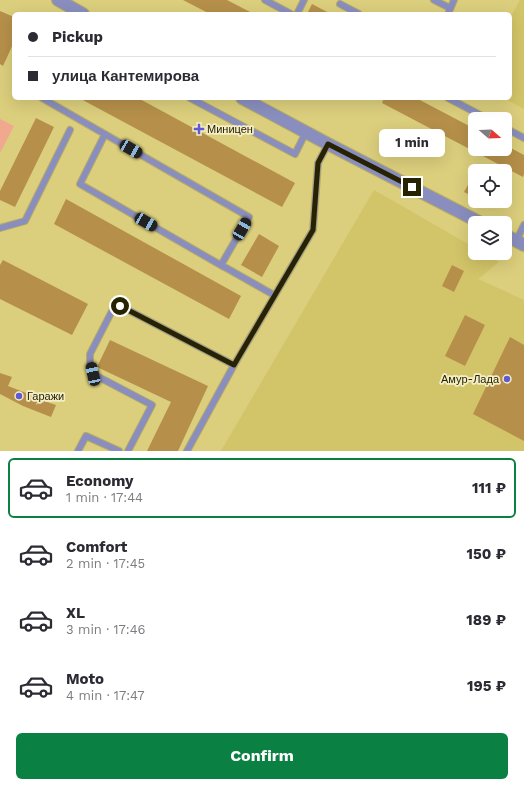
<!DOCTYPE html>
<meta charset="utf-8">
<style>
body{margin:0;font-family:"Work Sans",sans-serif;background:#f2f2f3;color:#2b2b33;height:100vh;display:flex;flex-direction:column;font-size:15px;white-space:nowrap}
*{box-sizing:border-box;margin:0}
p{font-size:13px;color:#7c7c81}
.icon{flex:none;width:22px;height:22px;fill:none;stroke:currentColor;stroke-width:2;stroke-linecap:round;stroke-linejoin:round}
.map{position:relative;height:451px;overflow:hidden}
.panel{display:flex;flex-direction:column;background:#fff;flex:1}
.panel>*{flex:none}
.top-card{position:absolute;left:12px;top:12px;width:500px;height:88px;border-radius:6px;box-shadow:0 4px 16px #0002;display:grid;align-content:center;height:88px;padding:0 16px;background:#fff}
.needle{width:26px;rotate:109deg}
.controls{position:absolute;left:468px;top:112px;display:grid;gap:8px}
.controls a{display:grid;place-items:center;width:44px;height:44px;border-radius:6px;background:#fff;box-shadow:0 4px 16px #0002;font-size:20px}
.end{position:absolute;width:18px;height:18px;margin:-9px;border:5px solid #272200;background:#fff;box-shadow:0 0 0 2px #fff}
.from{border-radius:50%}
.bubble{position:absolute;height:28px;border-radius:6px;background:#fff;box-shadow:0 4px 16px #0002;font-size:13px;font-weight:700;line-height:28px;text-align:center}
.car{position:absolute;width:12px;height:24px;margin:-12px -6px;border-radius:5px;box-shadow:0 0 3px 1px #0007;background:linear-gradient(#222 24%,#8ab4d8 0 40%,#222 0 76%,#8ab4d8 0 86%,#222 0)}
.top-card b{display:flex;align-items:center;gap:14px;height:38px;font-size:15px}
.top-card b+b{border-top:1px solid #e1e1e2}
.top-card i{width:10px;height:10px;background:#2b2b33}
ul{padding:7px 0 0;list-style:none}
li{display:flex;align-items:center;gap:12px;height:60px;margin:0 8px 6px;padding:0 8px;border:2px solid transparent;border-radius:6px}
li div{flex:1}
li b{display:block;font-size:15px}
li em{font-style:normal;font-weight:700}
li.active{border-color:#0b8043}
li>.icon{width:36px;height:36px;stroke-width:1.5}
.primary-button{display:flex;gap:8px;margin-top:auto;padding:8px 16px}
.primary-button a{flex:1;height:46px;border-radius:6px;background:#0b8043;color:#fff;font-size:16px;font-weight:700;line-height:46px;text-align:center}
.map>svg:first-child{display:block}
.built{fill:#d2c468}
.green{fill:#f0a88e}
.building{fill:#b6904a}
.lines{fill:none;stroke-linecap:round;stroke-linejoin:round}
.lane-casing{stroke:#b7ac63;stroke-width:8}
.street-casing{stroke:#b7ac63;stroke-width:14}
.lane{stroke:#8a8ebe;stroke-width:6}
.street{stroke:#8a8ebe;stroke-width:12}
.route{stroke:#272200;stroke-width:5}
.poi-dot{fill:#5f59d2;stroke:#f4eec7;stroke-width:1.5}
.labels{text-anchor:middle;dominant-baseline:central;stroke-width:3.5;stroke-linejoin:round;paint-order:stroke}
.poi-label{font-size:11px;fill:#272200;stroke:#f4eec7;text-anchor:start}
</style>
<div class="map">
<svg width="524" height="451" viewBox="0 0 524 451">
<rect width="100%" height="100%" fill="#dbce7c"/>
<path class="built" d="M520,0H524V109L503,98H510V18Z
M374,190L475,248V253H484L499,262L478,279L524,300V451H221Z"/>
<path class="green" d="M0,119L14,126L0,153Z"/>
<path class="building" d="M183,0H227L254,14H210Z
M312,4L331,14H307Z
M0,11L14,17V42L3,66L0,64Z
M79,98H138L295,183L282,207Z
M384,98H416L475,129V149H505V145L524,155V174L523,177L382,103Z
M36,118L54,127L15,207L0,200V191Z
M469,183L475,187V191L472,196L464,192Z
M66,199L241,296L229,319L54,224Z
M259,234L279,246L262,277L241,265Z
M3,260L88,304L72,335L0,299V265Z
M452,265L464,271L454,292L442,286Z
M465,315L485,325L465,366L445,356Z
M510,337L524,345V441L473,414Z
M110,340L208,386L178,451H147L171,402L97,367Z
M0,373L12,377L8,386L39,398L36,404L37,405L39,401L43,403L44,401L56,405L51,417L23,406L0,394Z"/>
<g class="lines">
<g class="lane-casing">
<path id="lane" d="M265,0L291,14
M434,0L450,8
M340,4L359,14
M297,14L304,0
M448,14L454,0
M42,98L249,217L221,265L274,295
M190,98L295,154L306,132
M448,98L488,119
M505,128L524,138
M105,134L80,184L224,267
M0,228L25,221L70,130
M516,241L524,225
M78,451L86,436L119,451
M128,451L152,405L93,374L90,363V354L113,309L120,306L126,309L234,365
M187,451L234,365L313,230L318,163L328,144"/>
</g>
<g class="street-casing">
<path id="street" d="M58,0L83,14
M242,98L328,144L481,223
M505,235L524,245"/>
</g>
<use href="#lane" class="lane"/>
<use href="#street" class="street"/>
</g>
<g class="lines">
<path class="route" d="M120,306L126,309L234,365L313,230L318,163L328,144L412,187"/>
</g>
<g class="poi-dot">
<path d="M197 123h4v4h4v4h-4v4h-4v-4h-4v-4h4z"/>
<circle cx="507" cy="379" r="4"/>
<circle cx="19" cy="396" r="4"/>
</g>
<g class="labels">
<g class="poi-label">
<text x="207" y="129">Миницен</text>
<text x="499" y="379" text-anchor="end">Амур-Лада</text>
<text x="27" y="396">Гаражи</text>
</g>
</g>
</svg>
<div class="controls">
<a><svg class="needle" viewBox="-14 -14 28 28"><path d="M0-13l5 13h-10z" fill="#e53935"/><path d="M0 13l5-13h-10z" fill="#7c7c81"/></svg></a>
<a><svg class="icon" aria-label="locate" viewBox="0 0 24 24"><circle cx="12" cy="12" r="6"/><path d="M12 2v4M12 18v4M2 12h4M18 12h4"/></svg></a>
<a><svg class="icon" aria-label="layers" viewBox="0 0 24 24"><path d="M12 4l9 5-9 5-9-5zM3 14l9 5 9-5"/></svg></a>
</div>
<i class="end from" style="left:120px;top:306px"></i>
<i class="end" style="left:412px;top:187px"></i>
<div class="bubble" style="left:379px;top:129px;width:66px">1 min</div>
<i class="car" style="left:131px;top:149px;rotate:120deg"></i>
<i class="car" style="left:146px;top:222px;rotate:120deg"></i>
<i class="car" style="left:242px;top:229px;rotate:30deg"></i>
<i class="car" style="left:93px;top:374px;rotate:348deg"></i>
<div class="top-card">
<b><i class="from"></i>Pickup</b>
<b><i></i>улица Кантемирова</b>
</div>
</div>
<section class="panel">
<ul>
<li class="active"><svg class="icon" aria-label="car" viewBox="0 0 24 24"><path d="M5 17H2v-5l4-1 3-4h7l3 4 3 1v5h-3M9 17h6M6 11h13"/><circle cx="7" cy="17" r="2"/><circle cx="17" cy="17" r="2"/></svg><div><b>Economy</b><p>1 min · 17:44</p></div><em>111 ₽</em></li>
<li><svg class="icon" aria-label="car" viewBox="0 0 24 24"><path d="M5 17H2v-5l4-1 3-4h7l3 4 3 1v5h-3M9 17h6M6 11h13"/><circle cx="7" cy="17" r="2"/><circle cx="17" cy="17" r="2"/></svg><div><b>Comfort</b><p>2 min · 17:45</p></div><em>150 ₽</em></li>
<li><svg class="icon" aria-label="car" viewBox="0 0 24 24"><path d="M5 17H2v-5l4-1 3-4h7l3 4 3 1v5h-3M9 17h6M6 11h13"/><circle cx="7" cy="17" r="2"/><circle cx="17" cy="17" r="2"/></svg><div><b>XL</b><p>3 min · 17:46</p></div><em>189 ₽</em></li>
<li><svg class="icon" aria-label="car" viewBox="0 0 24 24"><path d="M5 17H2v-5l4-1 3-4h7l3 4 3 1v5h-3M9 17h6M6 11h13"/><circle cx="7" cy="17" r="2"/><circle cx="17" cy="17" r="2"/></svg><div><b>Moto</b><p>4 min · 17:47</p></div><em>195 ₽</em></li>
</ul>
<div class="primary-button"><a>Confirm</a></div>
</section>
